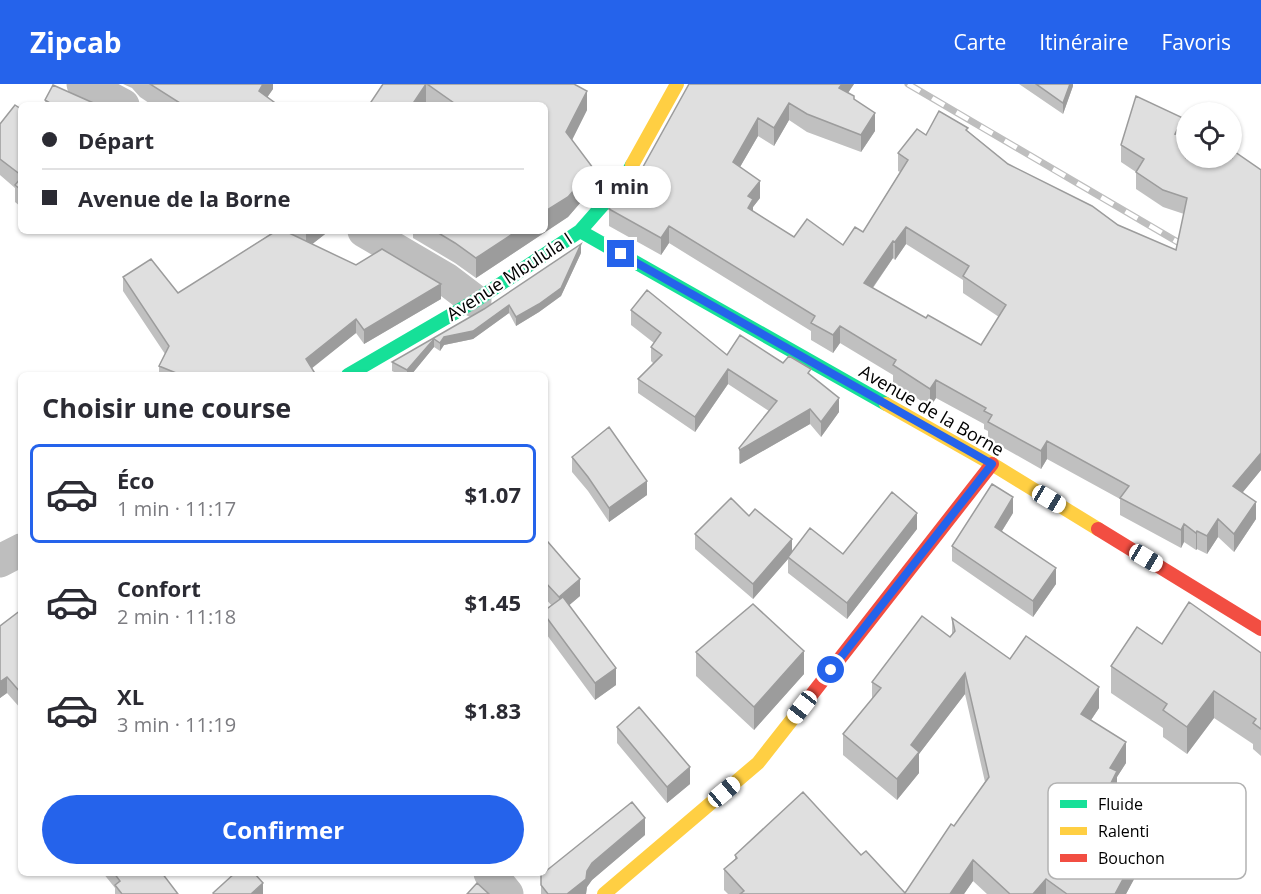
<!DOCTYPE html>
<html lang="fr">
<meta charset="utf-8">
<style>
body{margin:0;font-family:"Open Sans",sans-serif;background:#f2f2f3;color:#2b2b33;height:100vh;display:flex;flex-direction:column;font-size:22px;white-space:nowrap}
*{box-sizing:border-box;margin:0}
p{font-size:20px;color:#7c7c81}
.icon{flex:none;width:33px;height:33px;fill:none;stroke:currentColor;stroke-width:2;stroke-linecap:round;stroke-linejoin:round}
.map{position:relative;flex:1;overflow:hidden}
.side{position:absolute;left:18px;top:288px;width:530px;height:504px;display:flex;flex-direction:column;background:#fff;border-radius:9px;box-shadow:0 2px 4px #0004}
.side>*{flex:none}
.guide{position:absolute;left:18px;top:18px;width:530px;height:132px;border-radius:9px;box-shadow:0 2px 4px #0004;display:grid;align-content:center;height:132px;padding:0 24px;background:#fff}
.tools{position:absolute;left:1176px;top:18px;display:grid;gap:12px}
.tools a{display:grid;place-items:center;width:66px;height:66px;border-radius:50%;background:#fff;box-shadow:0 2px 4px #0004;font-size:30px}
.end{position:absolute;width:27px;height:27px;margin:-14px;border:8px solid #2563eb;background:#fff;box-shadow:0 0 0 3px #fff}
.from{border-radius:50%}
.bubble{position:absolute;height:42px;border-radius:21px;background:#fff;box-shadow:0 2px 4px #0004;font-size:20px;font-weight:700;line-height:42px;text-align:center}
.car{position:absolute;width:18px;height:36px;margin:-18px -9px;border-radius:8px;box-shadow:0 0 4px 2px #0007;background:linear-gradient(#fff 24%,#345 0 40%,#fff 0 76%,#345 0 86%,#fff 0)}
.guide b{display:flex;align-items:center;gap:21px;height:57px;font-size:22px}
.guide b+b{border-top:2px solid #e1e1e2}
.guide i{width:15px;height:15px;background:#2b2b33}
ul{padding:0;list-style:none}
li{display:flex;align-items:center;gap:18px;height:99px;margin:0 12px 9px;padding:0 12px;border:3px solid transparent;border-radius:9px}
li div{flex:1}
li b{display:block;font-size:22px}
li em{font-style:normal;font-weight:700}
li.selected{border-color:#2563eb}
li>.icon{width:54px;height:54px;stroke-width:1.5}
h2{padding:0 24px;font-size:27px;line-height:72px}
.primary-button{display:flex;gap:12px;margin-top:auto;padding:12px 24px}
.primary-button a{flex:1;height:69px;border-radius:36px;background:#2563eb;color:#fff;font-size:24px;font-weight:700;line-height:69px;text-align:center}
header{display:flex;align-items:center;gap:36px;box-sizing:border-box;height:84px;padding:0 30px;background:#2563eb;color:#fff}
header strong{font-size:28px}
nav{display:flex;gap:33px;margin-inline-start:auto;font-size:21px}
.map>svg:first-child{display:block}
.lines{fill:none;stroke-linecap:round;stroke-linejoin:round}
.street{stroke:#bebebe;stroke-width:33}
.fast{stroke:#16e098;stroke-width:14}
.slow{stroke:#ffcf43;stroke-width:14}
.jam{stroke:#f24e42;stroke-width:14}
.rail-casing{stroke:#bebebe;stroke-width:7}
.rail{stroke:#fff;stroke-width:4.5;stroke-dasharray:14;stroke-linecap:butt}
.wall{fill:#c0c0c0;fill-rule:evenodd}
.shaded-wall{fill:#9c9c9c}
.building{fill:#dfdfdf;stroke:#9c9c9c;stroke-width:1.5;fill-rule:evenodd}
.route{stroke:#2563eb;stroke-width:8}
.labels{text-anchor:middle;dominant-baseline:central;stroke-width:4.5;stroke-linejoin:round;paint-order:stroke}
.street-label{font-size:18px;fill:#000;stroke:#fff}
.key{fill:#fff;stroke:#b2b2b2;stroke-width:1.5}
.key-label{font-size:16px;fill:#000}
</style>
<header>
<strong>Zipcab</strong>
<nav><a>Carte</a><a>Itinéraire</a><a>Favoris</a></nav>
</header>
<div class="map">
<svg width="1261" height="810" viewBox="0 0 1261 810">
<rect width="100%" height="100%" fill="#fff"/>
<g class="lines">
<path class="street" d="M83,0L123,21
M364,147L446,195L475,217
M0,477L21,466
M490,789L507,810"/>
<path class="fast" d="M580,147L886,320
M348,291L475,217L580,147L623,98L632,81"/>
<path class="slow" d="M632,81L677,0
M886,320L992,380L1098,445
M604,810L758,679L802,623"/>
<path class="jam" d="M1098,445L1261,545
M802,623L992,380"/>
<g class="rail-casing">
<path id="rail" d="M908,0L1193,167"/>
</g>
<use href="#rail" class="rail"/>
</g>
<path class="wall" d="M123,0H273V5L267,13L278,21H152L140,13L132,4Z
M383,0H574L587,26L572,56L593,104L568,133L476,194L455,179L413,154V147H544V21H429L426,19L425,21H369Z
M689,0H854L848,9L854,15L875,47L861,68L807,48L789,36L774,62L758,52L740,83L760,114L753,123V127L794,153L843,161L863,148L900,88L898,87V69L926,51L968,47L1008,80L1118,141L1176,166L1184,130L1163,123L1136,105V88L1121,78V61L1183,51L1261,86V386L1243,408L1256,435L1234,468L1218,453L1207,470L1197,465L1196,466L1184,458L1181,464L1120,431V415L1047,375L1041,385L988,355V347L984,345V340L936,314L930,323L893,298V291L840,259L833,269L811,256V247L669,159L661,171L609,142V125L639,90ZM906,160L963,196V209L999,233L981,261L926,234L873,204L893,174L895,176Z
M1019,0H1073V2L1063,30Z
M45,16L98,21H45Z
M21,25V123L15,118V104L0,91V40Z
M267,147H329L312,160L356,181L441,215L364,260L356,249L311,284L316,291H159V282L165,270L123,207V193L178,209L272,149Z
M581,169L561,212L539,228L516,242L509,229L473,255L444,261L440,267L434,263L411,291H400L392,287V278Z
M631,226L727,271L783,279L811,292L839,328L821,353L810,340L740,380L739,379V364L769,327L728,300L695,348L638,309V295L654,280L651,277V263L654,259L631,241Z
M572,373L647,411L609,438L588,407L572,388Z
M1013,429L1002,447L1056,500L1033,533L952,477V462Z
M749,432L792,467L843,470L917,445L847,535L788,489V475L753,515L695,465V450Z
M544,461L580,512L569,521L616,601L595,616L544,547V527L552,522L544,513Z
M21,526V625L7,609L0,614V542Z
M952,534L1010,575L1099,624L1091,636L1126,679L1117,693V702L1160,747L1126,810H987L973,797L964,810H728L724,806V785L735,775V771H861L905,809L954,742L985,698L965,610L919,670V689L897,716L843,671V650L872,615V598L950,553L952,551Z
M1162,560L1261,569V672L1253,665V660L1214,634L1187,670L1163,653V644L1111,609V582Z
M696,568L804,590L754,646L696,592Z
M617,643L690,700L667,719L617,659Z
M645,751L592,796L587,803L586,810H541V791Z
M103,789H162L178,810H115V804Z"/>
<path class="shaded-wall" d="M263,0H273V5L262,21L259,7Z
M426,0V19L425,21H412Z
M842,0H854L839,22V4Z
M1070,0H1073V2L1063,30V19Z
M587,7V26L566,68V48Z
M789,19V36L774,62V44Z
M875,29V47L861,68V51Z
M758,34V52L733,95V78Z
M1183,34V51L1175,50Z
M593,84V104L568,133L476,194V174L517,147H544V128Z
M760,97V114L753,123V133L748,141V112Z
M669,142V159L661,171V154Z
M906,143V160L895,176V158Z
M306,147H329L306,165Z
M893,157V174L864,216V199Z
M581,160V169L561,212L539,228L516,242V233Z
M441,200V215L364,260V246Z
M509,221V229L473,255L444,261L440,267V259L444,253Z
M356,235V249L306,289V275Z
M840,242V259L833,269V251Z
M434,255V263L411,291H407V286Z
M728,285V300L695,348V333Z
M936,296V314L930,323V305Z
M839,314V328L821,353V338Z
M810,325V340L740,380V366Z
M1047,357V375L1041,385V367Z
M1261,369V386L1233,420V402Z
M647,397V411L609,438V424Z
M1013,413V429L995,458V443Z
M1256,418V435L1234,468V450Z
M917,429V445L847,535V519Z
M1218,435V453L1207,470V452Z
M1184,440V458L1181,464V446Z
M1197,447V465L1196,466V449Z
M792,455V470L788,473V475L753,515V500Z
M1056,484V500L1033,533V517Z
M580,495V512L559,530V513Z
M804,567V590L754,646V623Z
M616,584V601L595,616V599Z
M965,589V610L919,670V689L897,716V695L911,661Z
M7,593V609L0,614V598Z
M1099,603V624L1081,651V630Z
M1214,607V634L1187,670V643Z
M1126,658V679L1117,693V709L1111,720L1110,684Z
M690,683V700L667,719V703Z
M1160,726V747L1126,810H1115Z
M645,734V751L592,796L587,803L586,810H567L592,779Z
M973,776V797L964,810H950Z
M1046,795V810H1033Z
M263,799V810H251Z"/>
<path class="building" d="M150,0H263L259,7L278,21H183Z
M383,0H426L412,21H369Z
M427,0H574L587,7L566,48L593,84L568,113L544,128V21H457Z
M689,0H842L839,4L854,12V15L875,29L861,51L807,30L789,19L774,44L758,34L733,78L760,97L748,112L753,115L748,124L794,153L807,135L843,161L855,143L863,148L908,76L898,69L917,45L926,51L939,27L968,44L966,46L1008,80L1092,122L1118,141L1176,166L1187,114L1163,106L1136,88L1144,75L1121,61L1136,12L1183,34L1175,50L1186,51V74H1232V66L1261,86V369L1233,402L1256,418L1234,450L1218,435L1207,452L1197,447L1196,449L1184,440L1181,446L1120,414L1129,402L1047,357L1041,367L988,338L992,331L984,327L986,324L936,296L930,305L893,281L896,276L840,242L833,251L811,239L815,232L669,142L661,154L609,125L639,90ZM906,143L969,182L963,192L1006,221L981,261L928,231L926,234L864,199L893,157L895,158Z
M1036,0H1070L1063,19Z
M53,1L98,21H49L50,19L45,16Z
M15,21L21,25V91L0,75V40Z
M21,94V106L15,101Z
M276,147H285L356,181L382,165L441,200L364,246L356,235L306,275L316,291H181L159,282L169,262L123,193L151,175L178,209Z
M435,147H517L476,174L455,159Z
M581,160L561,204L539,220L516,233L509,221L473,247L444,253L440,259L434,255L407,286L392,278L484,225Z
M647,206L727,271L740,251L783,279L789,272L811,285L808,289L839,314L821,338L810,325L740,366L739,364L777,317L728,285L695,333L638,295L662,271L651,263L661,249L631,226Z
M609,343L647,397L609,424L588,393L572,373Z
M992,400L1013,413L995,443L1056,484L1033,517L952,462Z
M892,408L917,429L847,519L788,473L810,444L843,470Z
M731,414L749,432L755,425L792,455L753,500L695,450Z
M548,458L580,495L559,513L544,497V461Z
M563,513L616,584L595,599L544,530V527Z
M1189,518L1261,569V645L1253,639L1256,635L1214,607L1187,643L1163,626L1167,620L1111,582L1137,543L1162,560Z
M753,520L804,567L754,623L696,568Z
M21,526V609L7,593L0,598V542Z
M922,532L950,553L955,547L952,534L1010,575L1026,552L1099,603L1081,630L1126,658L1110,684L1117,687L1111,699L1160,726L1115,810H1067L1046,795L1033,810H1010L973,776L950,810H740L744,807L724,785L737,774L735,771L803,708L861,771L866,767L905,809L951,740L954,742L989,693L965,589L911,661L919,668L897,695L843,650L881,604L872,598Z
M639,623L690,683L667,703L617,643Z
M632,718L645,734L592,779L587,787L586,795L567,810H548L541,801V791Z
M114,789H162L178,810H122L115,801L120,797Z
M235,789H254L263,799L251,810H214L213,809Z
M477,799L489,810H467Z"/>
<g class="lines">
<path class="route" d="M621,170L992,380L831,586"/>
</g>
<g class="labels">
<g class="street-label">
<text transform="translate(509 192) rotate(-33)">Avenue Mbulula I</text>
<text transform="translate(932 326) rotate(30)">Avenue de la Borne</text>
</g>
</g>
<rect x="1048" y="699" width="198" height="96" rx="9" class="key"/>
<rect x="1060" y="716" width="27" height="8" fill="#16e098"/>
<rect x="1060" y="743" width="27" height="8" fill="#ffcf43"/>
<rect x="1060" y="770" width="27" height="8" fill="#f24e42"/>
<g class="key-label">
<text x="1098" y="726">Fluide</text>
<text x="1098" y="753">Ralenti</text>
<text x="1098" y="780">Bouchon</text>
</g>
</svg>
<div class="tools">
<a><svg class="icon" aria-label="locate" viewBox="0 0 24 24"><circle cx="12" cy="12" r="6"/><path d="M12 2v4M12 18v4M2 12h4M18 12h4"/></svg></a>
</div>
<i class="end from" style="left:831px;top:586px"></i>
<i class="end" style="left:621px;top:170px"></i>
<div class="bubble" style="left:572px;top:82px;width:99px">1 min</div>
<i class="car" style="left:1049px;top:415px;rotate:121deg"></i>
<i class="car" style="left:1146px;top:474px;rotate:121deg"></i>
<i class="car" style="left:802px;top:623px;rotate:218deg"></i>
<i class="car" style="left:724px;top:708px;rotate:50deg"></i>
<div class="guide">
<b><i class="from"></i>Départ</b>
<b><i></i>Avenue de la Borne</b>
</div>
<section class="side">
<h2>Choisir une course</h2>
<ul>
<li class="selected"><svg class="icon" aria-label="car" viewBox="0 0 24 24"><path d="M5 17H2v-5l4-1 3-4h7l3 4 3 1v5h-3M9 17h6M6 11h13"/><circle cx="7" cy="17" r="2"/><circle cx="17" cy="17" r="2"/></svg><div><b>Éco</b><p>1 min · 11:17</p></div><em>$1.07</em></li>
<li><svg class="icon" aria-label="car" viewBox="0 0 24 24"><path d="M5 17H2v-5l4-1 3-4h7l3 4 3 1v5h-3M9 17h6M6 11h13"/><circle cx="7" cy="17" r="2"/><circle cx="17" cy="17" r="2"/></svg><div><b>Confort</b><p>2 min · 11:18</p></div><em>$1.45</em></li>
<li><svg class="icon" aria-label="car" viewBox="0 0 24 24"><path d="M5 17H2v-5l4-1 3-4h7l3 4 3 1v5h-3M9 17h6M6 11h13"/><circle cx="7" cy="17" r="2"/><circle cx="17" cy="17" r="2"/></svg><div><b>XL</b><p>3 min · 11:19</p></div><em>$1.83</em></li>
</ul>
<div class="primary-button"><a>Confirmer</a></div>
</section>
</div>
